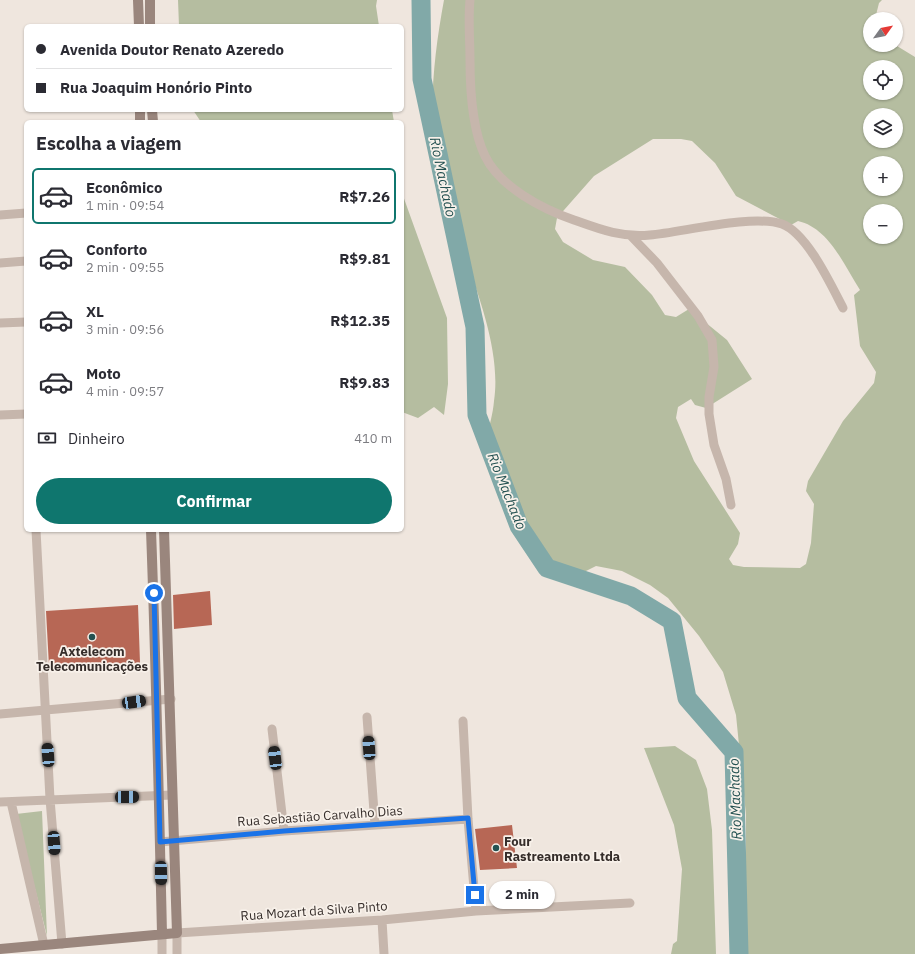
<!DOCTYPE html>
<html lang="pt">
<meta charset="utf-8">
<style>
body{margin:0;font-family:"IBM Plex Sans",sans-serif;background:#f7f7f7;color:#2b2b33;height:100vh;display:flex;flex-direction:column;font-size:15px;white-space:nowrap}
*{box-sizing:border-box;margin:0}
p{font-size:13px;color:#7c7c81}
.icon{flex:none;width:22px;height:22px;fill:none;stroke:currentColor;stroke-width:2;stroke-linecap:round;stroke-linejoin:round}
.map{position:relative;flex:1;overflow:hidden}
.side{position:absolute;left:24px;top:120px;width:380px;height:412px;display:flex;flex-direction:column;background:#fff;border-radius:6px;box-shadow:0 1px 3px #0004}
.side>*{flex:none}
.guide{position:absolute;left:24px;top:24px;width:380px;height:88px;border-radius:6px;box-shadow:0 1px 3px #0004;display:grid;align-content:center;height:88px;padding:0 12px;background:#fff}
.needle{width:26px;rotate:57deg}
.buttons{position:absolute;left:863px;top:12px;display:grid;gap:8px}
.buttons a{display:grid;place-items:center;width:40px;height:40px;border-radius:50%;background:#fff;box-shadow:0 1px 3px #0004;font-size:20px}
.end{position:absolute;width:18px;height:18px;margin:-9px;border:5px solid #1a73e8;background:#fff;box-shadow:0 0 0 2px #fff}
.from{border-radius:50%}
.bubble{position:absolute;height:28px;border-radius:14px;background:#fff;box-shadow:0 1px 3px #0004;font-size:13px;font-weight:700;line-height:28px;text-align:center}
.car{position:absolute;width:12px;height:24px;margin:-12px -6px;border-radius:5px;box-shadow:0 0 3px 1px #0007;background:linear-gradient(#222 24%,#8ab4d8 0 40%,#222 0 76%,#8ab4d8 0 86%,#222 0)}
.guide b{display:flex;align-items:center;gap:14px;height:38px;font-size:15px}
.guide b+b{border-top:1px solid #e1e1e2}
.guide i{width:10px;height:10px;background:#2b2b33}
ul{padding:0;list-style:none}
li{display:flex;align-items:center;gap:12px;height:56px;margin:0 8px 6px;padding:0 4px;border:2px solid transparent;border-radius:6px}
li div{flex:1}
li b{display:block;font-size:15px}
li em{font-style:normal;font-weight:700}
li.on{border-color:#0f766e}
li>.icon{width:36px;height:36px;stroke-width:1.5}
h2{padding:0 12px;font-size:18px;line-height:48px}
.pay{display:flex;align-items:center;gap:10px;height:44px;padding:0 12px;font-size:15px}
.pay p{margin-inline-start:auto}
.cta{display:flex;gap:8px;margin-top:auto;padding:8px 12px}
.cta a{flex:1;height:46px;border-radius:24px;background:#0f766e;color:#fff;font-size:16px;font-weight:700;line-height:46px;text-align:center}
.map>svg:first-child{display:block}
.green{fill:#b5bda0;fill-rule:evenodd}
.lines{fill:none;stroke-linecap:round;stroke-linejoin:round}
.river{stroke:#81a9a8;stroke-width:19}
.building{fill:#b76755}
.street{stroke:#c6b6ac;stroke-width:9}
.secondary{stroke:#9a867d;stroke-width:10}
.route{stroke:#1a73e8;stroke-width:5}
.poi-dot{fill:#245151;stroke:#f8f1ea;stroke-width:1.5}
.labels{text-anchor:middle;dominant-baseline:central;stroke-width:3.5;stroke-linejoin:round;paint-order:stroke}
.poi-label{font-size:13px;font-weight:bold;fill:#352d2a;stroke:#f8f1ea}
.street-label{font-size:13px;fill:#352d2a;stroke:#f8f1ea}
.water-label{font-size:14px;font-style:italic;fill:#245151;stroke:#f8f1ea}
</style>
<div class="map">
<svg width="915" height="954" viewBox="0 0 915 954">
<rect width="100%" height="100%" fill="#efe6de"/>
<path class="green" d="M178,0H377L376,6L379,26H179Z
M444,0H882L879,3L875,19H870V45H887L891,50L897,46L915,57V954H737V940L746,869V815L736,715L723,672L699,636L668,598L650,585L622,571L596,566L566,581L554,576L509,506L501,463L486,439C489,427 493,414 494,401C504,335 457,248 441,184C426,124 433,60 444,0ZM870,67H896V93H870ZM870,115H896V141H870ZM653,139H681L692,141L715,163L736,196L791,225L798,221C829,228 844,265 860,290L854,295L860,346L876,372L874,383L843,421L808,481L806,491L814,504L811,543L806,564L800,568L744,567L733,565L729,559L738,544L740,533L694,461L676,418L678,407L691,399L695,405L706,408L752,379L727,340L689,309L676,317L665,315L652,295L625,267L593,260L563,242L555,229L557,218L594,176ZM870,163H896V189H870ZM870,211H896V237H870Z
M193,110H392L394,122H201Z
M402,193L447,318L448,384L444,415L434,407L418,418L402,412Z
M675,746L696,760L707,789L712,830L716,954H671L673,944L677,941L682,869L674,825L644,748Z
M42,811L47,936L16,814Z"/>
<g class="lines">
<path class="river" d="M421,0L422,79L475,327L477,415L519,526L547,568L631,596L672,621L687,698L734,752L739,954"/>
</g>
<path class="building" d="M210,591L212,625L174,629L173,595Z
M138,605L140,663L49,666L46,611Z
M512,825L517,868L480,870L475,829Z"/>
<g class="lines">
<path class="street" d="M470,0C468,20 470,40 470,60C470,90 472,129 485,156C500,187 542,209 574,220C599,229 622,238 650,235C683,232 752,214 782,224C807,233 831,285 843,308
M0,215L26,213
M631,236L657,263L698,316L712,340L714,367L709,397V414L714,445L726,479L731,505
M0,263L26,261
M0,323L26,322
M0,415L26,414
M36,530L50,799L62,944
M0,714L171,699
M367,717L375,825
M463,721L468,819L476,911
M272,729L284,831
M0,802L172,795
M11,802L44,945
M160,842L284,831L468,819
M382,920L384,954
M162,954V934
M177,954V933L382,920L476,911L630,903"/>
<path class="secondary" d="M138,0L139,26
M150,0V26
M140,110V122
M152,110L153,122
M151,530C156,665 159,799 162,934
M0,949L177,933L164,530"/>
</g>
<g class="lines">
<path class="route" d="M154,593L160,842L284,831L468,818L475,895"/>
</g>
<g class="poi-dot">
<circle cx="92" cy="637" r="4"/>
<circle cx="496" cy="848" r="4"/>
</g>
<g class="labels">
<g class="poi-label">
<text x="92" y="651">Axtelecom<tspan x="92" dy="15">Telecomunicações</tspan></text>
<text x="504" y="841" text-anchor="start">Four<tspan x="504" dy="15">Rastreamento Ltda</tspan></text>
</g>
<g class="street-label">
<text transform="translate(320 816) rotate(-4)">Rua Sebastião Carvalho Dias</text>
<text transform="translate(314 911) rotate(-4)">Rua Mozart da Silva Pinto</text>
</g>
<g class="water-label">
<text transform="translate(443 177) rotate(78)">Rio Machado</text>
<text transform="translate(507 491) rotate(68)">Rio Machado</text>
<text transform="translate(735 799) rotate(-92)">Rio Machado</text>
</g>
</g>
</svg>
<div class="buttons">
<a><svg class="needle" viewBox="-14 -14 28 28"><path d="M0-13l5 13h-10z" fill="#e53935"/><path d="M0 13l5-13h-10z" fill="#7c7c81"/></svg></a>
<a><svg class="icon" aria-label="locate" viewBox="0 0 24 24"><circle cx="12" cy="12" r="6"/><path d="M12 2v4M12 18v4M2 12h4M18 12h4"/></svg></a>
<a><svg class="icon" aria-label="layers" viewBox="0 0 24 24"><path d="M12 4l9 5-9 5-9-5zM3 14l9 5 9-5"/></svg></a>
<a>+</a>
<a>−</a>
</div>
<i class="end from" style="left:154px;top:593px"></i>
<i class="end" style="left:475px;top:895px"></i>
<div class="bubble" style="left:489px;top:881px;width:66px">2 min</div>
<i class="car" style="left:134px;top:702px;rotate:82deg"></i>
<i class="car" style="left:369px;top:748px;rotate:356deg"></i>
<i class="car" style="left:48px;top:755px;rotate:356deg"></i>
<i class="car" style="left:275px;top:758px;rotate:353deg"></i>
<i class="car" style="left:127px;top:797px;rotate:89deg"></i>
<i class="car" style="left:54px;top:843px;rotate:176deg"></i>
<i class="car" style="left:161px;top:873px;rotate:179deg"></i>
<div class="guide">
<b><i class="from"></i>Avenida Doutor Renato Azeredo</b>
<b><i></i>Rua Joaquim Honório Pinto</b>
</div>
<section class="side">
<h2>Escolha a viagem</h2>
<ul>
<li class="on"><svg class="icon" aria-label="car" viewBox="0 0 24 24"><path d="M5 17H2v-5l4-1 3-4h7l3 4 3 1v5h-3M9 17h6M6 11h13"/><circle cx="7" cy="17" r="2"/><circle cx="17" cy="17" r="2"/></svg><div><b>Econômico</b><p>1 min · 09:54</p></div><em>R$7.26</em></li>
<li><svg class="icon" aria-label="car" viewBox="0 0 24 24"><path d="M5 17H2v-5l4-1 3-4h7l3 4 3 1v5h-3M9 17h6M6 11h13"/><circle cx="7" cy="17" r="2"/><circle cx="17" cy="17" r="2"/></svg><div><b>Conforto</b><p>2 min · 09:55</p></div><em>R$9.81</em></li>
<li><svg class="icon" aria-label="car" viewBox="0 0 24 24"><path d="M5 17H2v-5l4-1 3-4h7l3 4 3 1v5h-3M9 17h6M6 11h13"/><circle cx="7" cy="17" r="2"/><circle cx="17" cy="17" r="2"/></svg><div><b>XL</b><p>3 min · 09:56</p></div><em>R$12.35</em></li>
<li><svg class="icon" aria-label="car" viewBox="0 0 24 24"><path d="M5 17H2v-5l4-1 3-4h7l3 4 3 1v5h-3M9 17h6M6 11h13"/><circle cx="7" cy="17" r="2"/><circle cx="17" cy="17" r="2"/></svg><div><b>Moto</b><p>4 min · 09:57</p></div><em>R$9.83</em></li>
</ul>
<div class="pay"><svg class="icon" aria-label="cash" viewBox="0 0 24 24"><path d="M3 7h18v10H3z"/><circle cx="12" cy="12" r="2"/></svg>Dinheiro<p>410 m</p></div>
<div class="cta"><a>Confirmar</a></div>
</section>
</div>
